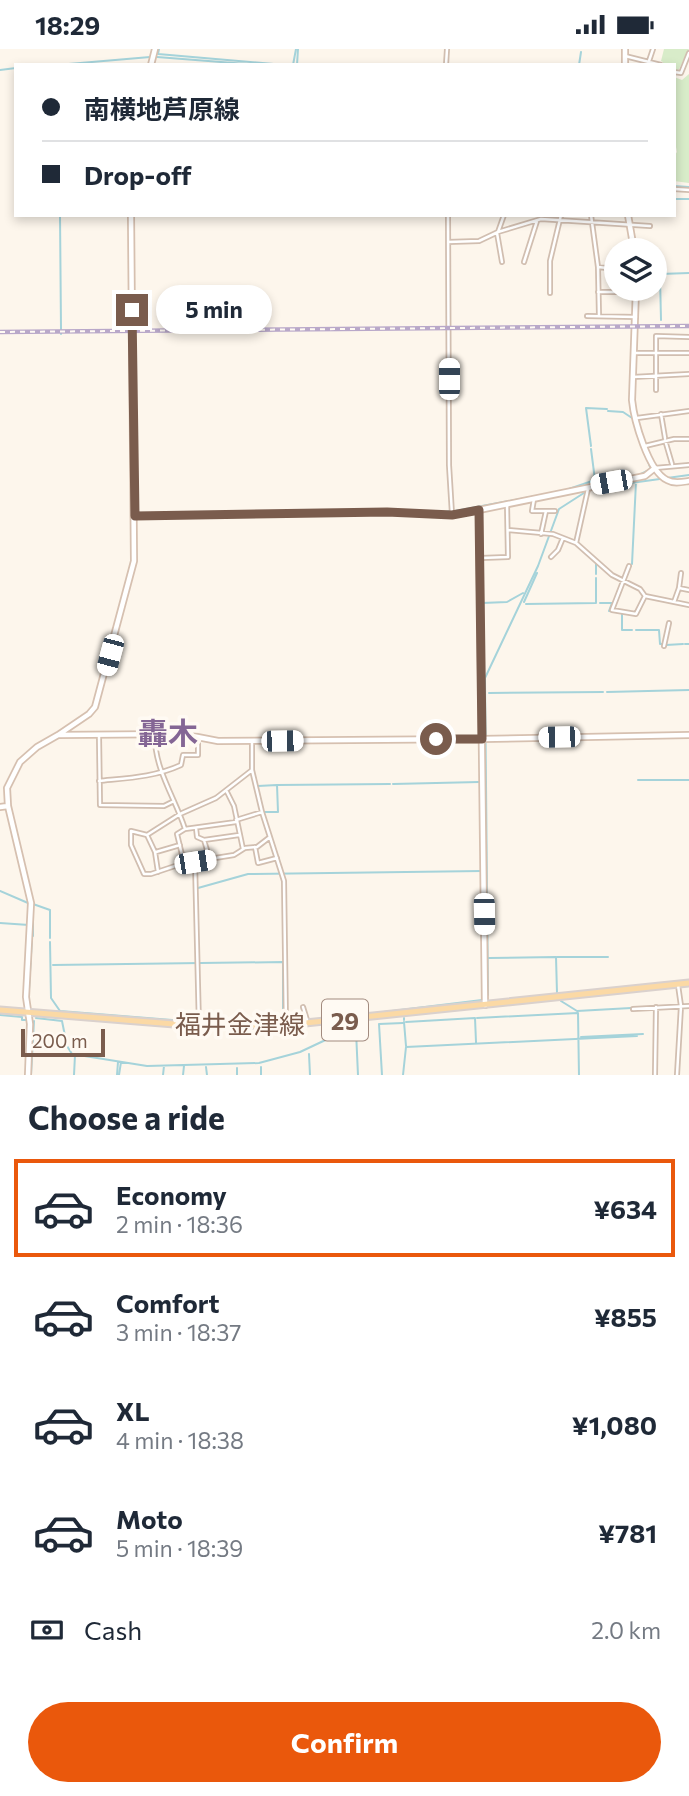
<!DOCTYPE html>
<meta charset="utf-8">
<style>
body{margin:0;font-family:Commissioner,"Noto Sans JP",sans-serif;background:#f2f2f3;color:#1f2937;height:100vh;display:flex;flex-direction:column;font-size:26px;white-space:nowrap}
*{box-sizing:border-box;margin:0}
p{font-size:23px;color:#747a83}
.icon{flex:none;width:38px;height:38px;fill:none;stroke:currentColor;stroke-width:2;stroke-linecap:round;stroke-linejoin:round}
.map{position:relative;height:1026px;overflow:hidden}
.drawer{display:flex;flex-direction:column;background:#fff;flex:1}
.drawer>*{flex:none}
.top-card{position:absolute;left:14px;top:14px;width:662px;height:154px;border-radius:0px;box-shadow:0 4px 10px #0003;display:grid;align-content:center;height:154px;padding:0 28px;background:#fff}
.controls{position:absolute;left:604px;top:189px;display:grid;gap:14px}
.controls a{display:grid;place-items:center;width:63px;height:63px;border-radius:50%;background:#fff;box-shadow:0 4px 10px #0003;font-size:35px}
.scale{position:absolute;left:21px;bottom:18px;width:84px;box-sizing:border-box;padding-left:7px;border:4px solid #7a5c4d;border-top:0;font-size:19px;line-height:24px;white-space:nowrap;color:#7a5c4d;-webkit-text-stroke:5px #fffaf3;paint-order:stroke}
.end{position:absolute;width:32px;height:32px;margin:-16px;border:9px solid #7a5c4d;background:#fff;box-shadow:0 0 0 4px #fff}
.from{border-radius:50%}
.bubble{position:absolute;height:49px;border-radius:24px;background:#fff;box-shadow:0 4px 10px #0003;font-size:23px;font-weight:700;line-height:49px;text-align:center}
.car{position:absolute;width:21px;height:42px;margin:-21px -10px;border-radius:9px;box-shadow:0 0 5px 2px #0007;background:linear-gradient(#fff 24%,#345 0 40%,#fff 0 76%,#345 0 86%,#fff 0)}
.top-card b{display:flex;align-items:center;gap:24px;height:66px;font-size:26px}
.top-card b+b{border-top:2px solid #e0e1e3}
.top-card i{width:18px;height:18px;background:#1f2937}
ul{padding:0;list-style:none}
li{display:flex;align-items:center;gap:21px;height:98px;margin:0 14px 10px;padding:0 14px;border:4px solid transparent;border-radius:0px}
li div{flex:1}
li b{display:block;font-size:26px}
li em{font-style:normal;font-weight:700}
li.current{border-color:#ea580c}
li>.icon{width:63px;height:63px;stroke-width:1.5}
h2{padding:0 28px;font-size:32px;line-height:84px}
.pay{display:flex;align-items:center;gap:18px;height:77px;padding:0 28px;font-size:26px}
.pay p{margin-inline-start:auto}
.cta{display:flex;gap:14px;margin-top:auto;padding:14px 28px}
.cta a{flex:1;height:80px;border-radius:42px;background:#ea580c;color:#fff;font-size:28px;font-weight:700;line-height:80px;text-align:center}
.status{display:flex;justify-content:space-between;align-items:center;height:49px;padding:0 35px;background:#fff;direction:ltr}
.status svg{height:19px;fill:currentColor}
.map>svg:first-child{display:block}
.green{fill:#d8ecc9}
.lines{fill:none;stroke-linecap:round;stroke-linejoin:round}
.stream{stroke:#a5d3da;stroke-width:2}
.street-casing{stroke:#d1beb0;stroke-width:6}
.secondary-casing{stroke:#d6c0b0;stroke-width:8}
.primary-casing{stroke:#dad1cd;stroke-width:9}
.street{stroke:#fff;stroke-width:2.5}
.secondary{stroke:#fff;stroke-width:4.5}
.primary{stroke:#fbd9a5;stroke-width:5}
.rail-casing{stroke:#b9a8c9;stroke-width:4.5}
.rail{stroke:#fffaf3;stroke-width:2;stroke-dasharray:5;stroke-linecap:butt}
.route{stroke:#7a5c4d;stroke-width:9}
.labels{text-anchor:middle;dominant-baseline:central;stroke-width:7;stroke-linejoin:round;paint-order:stroke}
.shield{fill:#fffaf3;stroke:#a28b7f;stroke-width:2}
.shield-label{font-size:24px;font-weight:bold;fill:#7a5c4d}
.street-label{font-size:26px;fill:#7a5c4d;stroke:#fffaf3}
.quarter-label{font-size:30px;font-weight:bold;fill:#846695;stroke:#fffaf3}
</style>
<div class="status"><b>18:29</b><svg viewBox="0 0 49 12"><path d="M0 12V9h3v3zM5 12V6h3v6zM10 12V3h3v9zM15 12V0h3v12zM26 1h20v11H26zM47 4h2v5h-2z"/></svg></div>
<div class="map">
<svg width="689" height="1026" viewBox="0 0 689 1026">
<rect width="100%" height="100%" fill="#fdf6ec"/>
<path class="green" d="M664,0H689L678,22L674,21V16H663V13L661,12Z
M689,25V134L674,132V107L677,103L674,88V28L682,31Z"/>
<g class="lines">
<path class="stream" d="M159,0L158,5L285,16
M157,8L259,16
M57,16L150,8
M293,16L296,0
M297,16L298,0
M579,16L581,3
M0,21L16,19
M674,137L689,138
M674,150H689
M60,166L61,280
M660,225L689,224
M660,228L661,271
M639,278H689
M61,283V285
M608,362L623,363L632,369
M591,397L586,359L607,360
M646,407L650,418
M598,433L639,426L649,421
M609,437L689,426
M566,441L595,431L591,400
M455,462L536,447
M446,463L450,462
M596,514V525
M632,515L636,433
M524,553L537,524
M482,554L507,553L523,544
M600,554H612L609,562L622,564V581H632
M526,555L596,554V529
M636,581H659L660,595H662
M685,595H689
M666,596L683,595
M607,643L689,641
M489,644L603,643
M638,731H689
M393,735L479,733
M277,736L390,735
M258,737L277,736L278,763H265
M198,839L248,825L482,822
M0,842L28,854
M0,874L29,876
M33,887V855L50,861V889
M50,893L51,949L60,962L197,973L283,972V913L53,916
M557,908H608
M489,909L556,908L557,944
M29,940L32,889
M488,946L485,629L538,517L559,460L587,442L600,438
M24,947L26,913
M561,952L577,962L631,959
M0,966L22,968V971H27L28,978
M359,966L482,951
M36,969L62,972L67,997L72,1005L147,1017L259,1014L300,1003L351,979L355,974
M404,969V971
M477,969L578,964L579,1026
M404,973L406,997
M406,973L475,969L476,993
M356,982L358,1026
M581,988L643,985
M309,1005L310,1026
M206,1018L207,1026
M261,1018V1026
M237,1019V1026
M31,1026L34,972
M74,1026L75,1006
M117,1026L118,1013
M119,1026L121,1013
M163,1026L164,1017
M183,1026L184,1017
M382,1026L379,975L403,974
M403,1026L406,998L637,987"/>
<g class="street-casing">
<path id="street" d="M625,7L661,16
M649,12L653,0
M446,16L447,0
M674,23L681,24L689,4
M674,140L689,141
M448,166L449,416L452,465
M591,166L598,218L599,267
M498,183L504,166
M497,184L502,213
M448,193L479,192L498,183L541,170L650,177
M524,213L537,172
M598,218L616,220
M598,243H636
M550,244V212L561,166
M587,267L636,268
M635,304H689
M633,328L689,325
M656,341V287L689,288
M661,365L665,389
M637,369L689,362
M665,391L672,415
M645,397L674,390H689
M655,419L689,416
M534,450L532,462H546
M135,467L387,463L452,465L479,461
M508,481L553,485L576,494L612,526L640,540L645,547L689,556
M541,485L546,462H555
M576,494L588,440
M551,508L558,501L563,489
M481,509L508,508L507,455
M629,517L612,561L636,565L645,547
M679,539L681,524
M674,553L679,539L689,541
M664,597L669,574
M99,687L100,756L164,757L174,752
M155,687C154,719 176,751 185,780
M252,694V721L262,763L284,832L286,976
M99,732C128,729 155,728 181,716L183,706H198V690
M227,743L234,757L243,800
M236,771L262,763
M196,779L197,788L204,791L210,811
M147,786L131,782V796L144,825H151L184,814L234,806L245,799L257,798L270,788
M204,791L239,786
M255,798L258,814L277,809
M156,803L180,796
M195,813L199,977
M184,814L177,785L185,780L236,773
M158,823L155,803L147,786L180,765L216,749L252,721
M303,958L307,971
M633,960L689,957
M655,1026L656,958
M677,1026L681,957L678,936"/>
</g>
<g class="secondary-casing">
<path id="secondary" d="M151,16L155,0
M625,16V0
M628,166L634,201
M636,240L632,351C634,371 648,422 667,431C674,435 682,433 689,432
M58,686L89,665L95,658L134,512L131,166
M482,690L689,686
M8,757L31,854L26,948L30,975L28,1026
M0,758L8,757L7,739L20,713L37,698L58,686L182,685L218,692L482,690
M485,956L479,461L645,427L655,419"/>
</g>
<g class="primary-casing">
<path id="primary" d="M0,961L199,977L286,976L689,934"/>
</g>
<use href="#street" class="street"/>
<use href="#secondary" class="secondary"/>
<use href="#primary" class="primary"/>
<g class="rail-casing">
<path id="rail" d="M0,283L689,277"/>
</g>
<use href="#rail" class="rail"/>
</g>
<g class="lines">
<path class="route" d="M132,261L135,467L387,463L452,466L479,461L482,690H436"/>
</g>
<g class="labels">
<rect class="shield" x="322" y="950.5" width="46" height="41" rx="5"/>
<g class="shield-label">
<text x="345" y="971">29</text>
</g>
<g class="street-label">
<text x="240" y="974">福井金津線</text>
</g>
<g class="quarter-label">
<text x="168" y="682">轟木</text>
</g>
</g>
</svg>
<div class="controls">
<a><svg class="icon" aria-label="layers" viewBox="0 0 24 24"><path d="M12 4l9 5-9 5-9-5zM3 14l9 5 9-5"/></svg></a>
</div>
<div class="scale">200 m</div>
<i class="end from" style="left:436px;top:690px"></i>
<i class="end" style="left:132px;top:261px"></i>
<div class="bubble" style="left:156px;top:236px;width:116px">5 min</div>
<i class="car" style="left:449px;top:330px;rotate:0deg"></i>
<i class="car" style="left:611px;top:433px;rotate:260deg"></i>
<i class="car" style="left:110px;top:606px;rotate:195deg"></i>
<i class="car" style="left:559px;top:688px;rotate:269deg"></i>
<i class="car" style="left:282px;top:692px;rotate:89deg"></i>
<i class="car" style="left:195px;top:813px;rotate:81deg"></i>
<i class="car" style="left:484px;top:865px;rotate:179deg"></i>
<div class="top-card">
<b><i class="from"></i>南横地芦原線</b>
<b><i></i>Drop-off</b>
</div>
</div>
<section class="drawer">
<h2>Choose a ride</h2>
<ul>
<li class="current"><svg class="icon" aria-label="car" viewBox="0 0 24 24"><path d="M5 17H2v-5l4-1 3-4h7l3 4 3 1v5h-3M9 17h6M6 11h13"/><circle cx="7" cy="17" r="2"/><circle cx="17" cy="17" r="2"/></svg><div><b>Economy</b><p>2 min · 18:36</p></div><em>¥634</em></li>
<li><svg class="icon" aria-label="car" viewBox="0 0 24 24"><path d="M5 17H2v-5l4-1 3-4h7l3 4 3 1v5h-3M9 17h6M6 11h13"/><circle cx="7" cy="17" r="2"/><circle cx="17" cy="17" r="2"/></svg><div><b>Comfort</b><p>3 min · 18:37</p></div><em>¥855</em></li>
<li><svg class="icon" aria-label="car" viewBox="0 0 24 24"><path d="M5 17H2v-5l4-1 3-4h7l3 4 3 1v5h-3M9 17h6M6 11h13"/><circle cx="7" cy="17" r="2"/><circle cx="17" cy="17" r="2"/></svg><div><b>XL</b><p>4 min · 18:38</p></div><em>¥1,080</em></li>
<li><svg class="icon" aria-label="car" viewBox="0 0 24 24"><path d="M5 17H2v-5l4-1 3-4h7l3 4 3 1v5h-3M9 17h6M6 11h13"/><circle cx="7" cy="17" r="2"/><circle cx="17" cy="17" r="2"/></svg><div><b>Moto</b><p>5 min · 18:39</p></div><em>¥781</em></li>
</ul>
<div class="pay"><svg class="icon" aria-label="cash" viewBox="0 0 24 24"><path d="M3 7h18v10H3z"/><circle cx="12" cy="12" r="2"/></svg>Cash<p>2.0 km</p></div>
<div class="cta"><a>Confirm</a></div>
</section>
